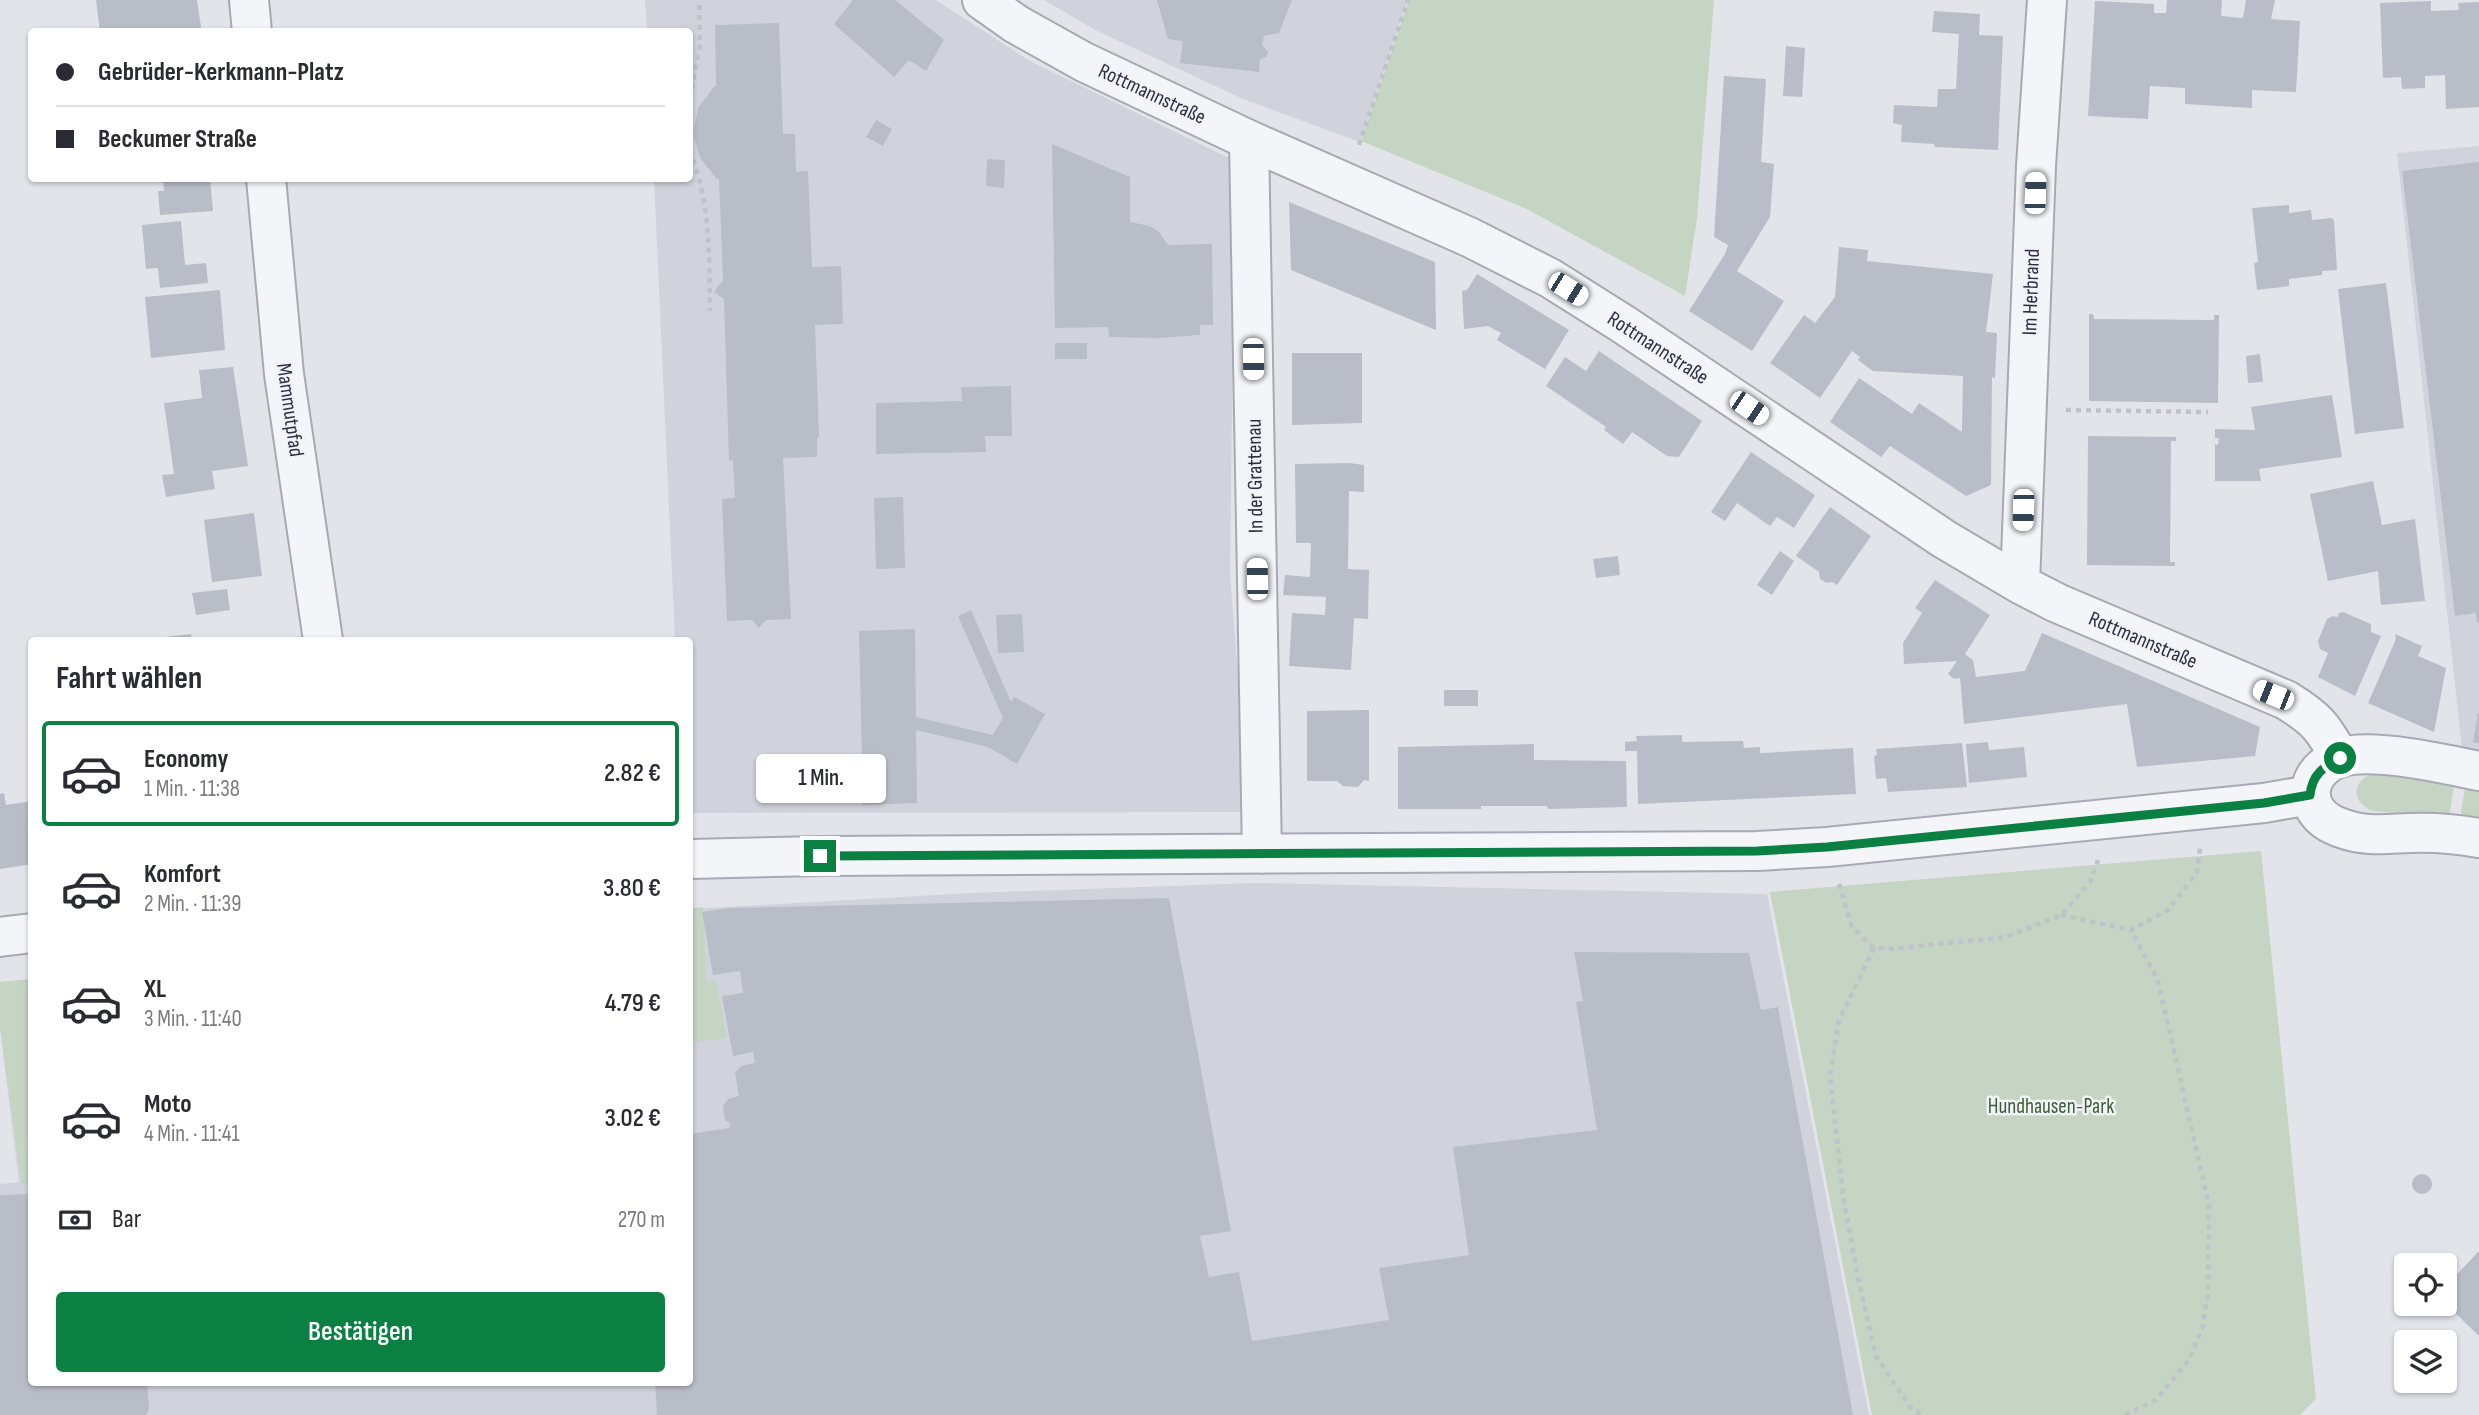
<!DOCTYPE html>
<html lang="de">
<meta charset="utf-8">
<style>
body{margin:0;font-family:"Sofia Sans Condensed",sans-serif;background:#f2f2f3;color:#2b2b33;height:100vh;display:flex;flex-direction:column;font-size:26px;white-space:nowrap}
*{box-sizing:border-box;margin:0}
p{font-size:23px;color:#7c7c81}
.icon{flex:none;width:38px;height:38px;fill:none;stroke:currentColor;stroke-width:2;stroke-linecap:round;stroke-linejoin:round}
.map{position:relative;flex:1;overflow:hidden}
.sheet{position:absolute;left:28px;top:637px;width:665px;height:749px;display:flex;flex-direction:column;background:#fff;border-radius:7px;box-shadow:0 2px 5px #0004}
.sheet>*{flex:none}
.guide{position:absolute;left:28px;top:28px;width:665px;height:154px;border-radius:7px;box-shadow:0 2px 5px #0004;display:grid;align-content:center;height:154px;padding:0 28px;background:#fff}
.controls{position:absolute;left:2394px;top:1253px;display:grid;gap:14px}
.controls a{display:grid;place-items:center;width:63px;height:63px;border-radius:7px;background:#fff;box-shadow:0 2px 5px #0004;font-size:35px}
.end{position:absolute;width:32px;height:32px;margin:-16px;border:9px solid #0b8043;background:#fff;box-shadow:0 0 0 4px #fff}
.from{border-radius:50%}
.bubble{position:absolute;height:49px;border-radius:7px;background:#fff;box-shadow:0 2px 5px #0004;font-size:23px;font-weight:600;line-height:49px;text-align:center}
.car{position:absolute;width:21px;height:42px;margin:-21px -10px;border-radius:9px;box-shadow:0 0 5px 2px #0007;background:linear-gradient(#fff 24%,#345 0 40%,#fff 0 76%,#345 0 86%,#fff 0)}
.guide b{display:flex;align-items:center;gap:24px;height:66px;font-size:26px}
.guide b+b{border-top:2px solid #e1e1e2}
.guide i{width:18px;height:18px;background:#2b2b33}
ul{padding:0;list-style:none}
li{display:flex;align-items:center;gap:21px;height:105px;margin:0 14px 10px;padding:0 14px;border:4px solid transparent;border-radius:7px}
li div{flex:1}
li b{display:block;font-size:26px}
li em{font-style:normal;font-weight:600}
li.selected{border-color:#0b8043}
li>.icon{width:63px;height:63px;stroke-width:1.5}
h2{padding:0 28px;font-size:32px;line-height:84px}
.pay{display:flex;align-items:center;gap:18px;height:77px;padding:0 28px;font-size:26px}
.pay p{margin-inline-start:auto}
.cta{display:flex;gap:14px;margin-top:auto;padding:14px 28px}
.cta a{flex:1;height:80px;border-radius:7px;background:#0b8043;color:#fff;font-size:28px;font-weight:600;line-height:80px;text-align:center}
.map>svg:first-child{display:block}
.built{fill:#d0d3dc}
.green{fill:#c5d4c3}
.building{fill:#b9bdc7}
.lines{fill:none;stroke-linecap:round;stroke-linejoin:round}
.minor-casing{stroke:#a7aab4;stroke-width:42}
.path{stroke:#bfc2c9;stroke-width:4.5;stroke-dasharray:5 5;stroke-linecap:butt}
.minor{stroke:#f4f5f8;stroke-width:38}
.route{stroke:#0b8043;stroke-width:9}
.labels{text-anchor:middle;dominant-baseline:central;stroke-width:5;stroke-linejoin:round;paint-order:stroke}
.street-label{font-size:21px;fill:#2a3042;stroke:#f1f3f7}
.park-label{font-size:21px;fill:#3b5d37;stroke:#f1f3f7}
</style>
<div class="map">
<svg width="2479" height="1415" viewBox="0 0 2479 1415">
<rect width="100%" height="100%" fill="#e2e4ea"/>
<path class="built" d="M645,0H936L1030,61L1235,161L1230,574L1249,812L690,813V640H675L654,179L690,178V32L647,31Z
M1044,0H1408L1360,142L1243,99L1095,30Z
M2479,146V761L2463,758L2397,153Z
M1255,883L1767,894L1869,1415H0V1184L19,1182L0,1029V982L31,979L32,1382H690V909L970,893Z"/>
<path class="green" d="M1409,0H1714L1697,218L1685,296L1527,209L1361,141Z
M2371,774H2408L2455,778L2449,818L2373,811C2353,804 2350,783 2371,774Z
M2466,780L2479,783V821L2460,819Z
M2261,851L2316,1399L2300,1415H1872L1770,892Z
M703,907L706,981L716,980L727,1038L690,1042V909Z
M31,979L32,1182L21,1183L0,1025V982Z"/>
<path class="building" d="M96,0H197L201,27L197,32H100Z
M853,0H895L944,40L926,71L909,60L894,77L834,24Z
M1157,0H1292L1279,33L1264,36L1262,45L1268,52L1266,57L1260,59L1259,72L1180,63L1183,41L1168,39Z
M2167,0H2222L2221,16L2243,18L2246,0H2275L2271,19L2300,21L2296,92L2252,90V108L2185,104V88L2150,86L2148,119L2088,116L2095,1L2154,4V13H2166Z
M2431,1V11L2459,10L2458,3L2479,2V107L2446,109L2445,75L2425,76V88L2402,89L2401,77L2383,78L2380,3Z
M1934,11L1980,14L1979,35L2003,36L1998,150L1935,147L1934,144L1901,142L1902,125L1893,123L1894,105L1937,107L1938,89H1956L1959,34L1932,32Z
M779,23L783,134H795L796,172L808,171L812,267L841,266L843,324L815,325L819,438H817V457L783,458L791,619L766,620L759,628L752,620L727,621L722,499L735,498L733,460L729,461L724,299L714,292L723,280L719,178L717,179L700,158L693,134L698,108L714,87L716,86L715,25Z
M1786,46L1805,48L1802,97L1783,96Z
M1724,76L1766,79L1761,162L1774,164L1770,217L1737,271L1784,301L1752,351L1689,311L1725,254L1728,245L1714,237Z
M876,120L892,129L883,146L866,137Z
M1052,144L1130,177V222L1150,226L1159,232L1168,245L1212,244L1213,325H1200V335L1158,338L1109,337L1108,327L1055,328Z
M987,159L1005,160L1004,188L986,186Z
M2479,162V622L2477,623L2476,613L2455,616L2402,171Z
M163,178H210L213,211L160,215L158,191H164Z
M1289,202L1435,262L1436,330L1291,270Z
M2289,205V213L2311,210L2312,220L2332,218L2334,221L2337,270L2322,271V275L2289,279V286L2257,290L2254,263L2258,262L2252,208Z
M181,221L185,265L206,263L208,283L160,288L158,268L146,269L142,225Z
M1839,247L1868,250L1867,261L1993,274L1986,332L1997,333L1995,378L1992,377L1991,485L1966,496L1890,446L1881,457L1830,422L1859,378L1912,414L1919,403L1962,432L1963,376L1873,371L1858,360L1860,357L1852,351L1820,398L1770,363L1804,315L1815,323L1835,297Z
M1477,274L1569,330L1545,369L1497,340L1501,333L1488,326L1464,329L1462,291L1467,290Z
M2386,283L2404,428L2355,434L2338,289Z
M220,290L225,350L151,358L145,297Z
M2089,314H2093L2094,319L2214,320V315H2219L2218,403L2089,401Z
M1055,343H1087V359H1055Z
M1599,351L1702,421L1679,457L1667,456L1632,432L1623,444L1604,430L1606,427L1546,386L1565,357L1586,371Z
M1292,353H1362V423L1292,425Z
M2260,354L2263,382L2248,383L2246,356Z
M233,367L248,466L212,471L215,489L166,497L162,475L174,474L164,403L202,398L199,370Z
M1011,386L1012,436H985L986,452L876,454V403L962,401L961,387Z
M2332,395L2342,457L2259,469L2261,481H2215V444L2218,445L2219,438H2215V429L2255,430L2251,407Z
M2088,436L2176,437V441H2171L2170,562H2175V566L2087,565Z
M1751,452L1815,495L1794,528L1777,517L1770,526L1737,503L1725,521L1711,512Z
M1349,463L1364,465V492L1349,491L1348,569L1369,570L1368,619L1354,618L1351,670L1289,666L1292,613L1325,615L1326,597L1283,595L1285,575L1310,577L1311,543H1296L1295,464Z
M2373,481L2382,525L2415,519L2425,601L2381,605L2378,571L2328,581L2310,494Z
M903,497L905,568L876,569L874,498Z
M1830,507L1871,536L1837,585L1832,582L1827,583L1820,579L1819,572L1796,556Z
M254,513L262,576L212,582L204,520Z
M1780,551L1794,561L1772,595L1757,585Z
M1618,556L1620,575L1596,578L1593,559Z
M1935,580L1990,615L1965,654L1973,660L1976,677L2025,671L2042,633L2260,727L2255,756L2137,767L2127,704L1964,724L1960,678L1954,679L1948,674L1957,661L1904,664L1903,643L1922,613L1915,608Z
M227,589L230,610L196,615L192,593Z
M971,610L1011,702L1014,697L1045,714L1017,764L988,747L916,730L917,803L863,805L859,631L915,629L916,717L993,735L1003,718L958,616Z
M2343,612L2371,624V632L2381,636L2355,696L2318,677L2328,653L2320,649L2318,641L2327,619L2333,616L2337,617L2339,613Z
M1022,614L1024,652L998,653L996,615Z
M191,634L192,640H166V637Z
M2395,634L2422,646L2418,656L2446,668L2434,732L2368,703L2396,639Z
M1444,690H1478V706H1444Z
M1369,710V781L1364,780L1358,787L1343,786L1337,781H1307V711Z
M2478,713H2479V743L2473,742Z
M1682,735V742L1743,741L1744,748L1760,747V753L1853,748L1856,794L1638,804L1637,751H1625V742L1637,741L1636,736Z
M1988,742L1989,750L2024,747L2027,777L1969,783L1966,744Z
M1962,743L1967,787L1888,792L1886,778L1876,779L1874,756L1877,755L1876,749Z
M1534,744V760L1626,761L1627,807L1548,809L1547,806H1481V809H1398V747Z
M4,793L6,805L32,801V864L0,869V794Z
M1169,898L1231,1231L1200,1236L1209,1277L1239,1272L1252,1341L1389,1320L1379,1268L1469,1255L1453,1147L1597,1130L1576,1002L1583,1001L1574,952L1749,953L1761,1010L1778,1007L1853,1415H657L655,1382H690V1134L729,1128L731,1124L725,1120L723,1106L728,1099L739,1096L735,1073L741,1066L755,1063L753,1052L733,1056L722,996L743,993L740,971L713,975L702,912L730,908Z
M2412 1184a10 10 0 1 1 20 0a10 10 0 1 1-20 0Z
M32,1194V1382H147L149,1409L146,1415H0V1195Z
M2479,1251V1336L2445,1303V1287Z"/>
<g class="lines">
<g class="minor-casing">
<path id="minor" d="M249,0L252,32
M982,0L1016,24L1084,62L1249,140L1469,237L1550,278L1623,324L1944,539L2020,584L2057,603L2286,700C2317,719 2323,727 2340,758
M1249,140L1262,854
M266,178L284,374L323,640
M2020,584L2036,166L2047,0
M2479,771C2444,764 2387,751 2352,755C2305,761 2294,812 2341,828C2365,837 2385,834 2410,833C2433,832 2456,834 2479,838
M690,859L820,856L1757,851L1827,847L2264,803L2310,795
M0,937L32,933"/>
</g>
<path class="path" d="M690,99L700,45L699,0
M1359,145L1408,0
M690,150C711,206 709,253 710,311
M2066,410L2208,412
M1839,884L1852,927L1874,948L1891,949L2006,937L2061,915L2090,882L2098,860
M2061,915L2131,930L2168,910L2197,872L2200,848
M1874,948L1839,1020L1830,1076L1843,1195L1858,1278L1876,1356L1910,1407L1921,1415
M2125,1415L2156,1400L2189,1360L2203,1326L2208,1290L2209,1205L2158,981L2131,930"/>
<use href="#minor" class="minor"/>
</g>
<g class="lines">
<path class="route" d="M820,856L1757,851L1827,847L2264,803L2310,795C2312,775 2323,767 2340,758"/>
</g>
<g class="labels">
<g class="street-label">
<text transform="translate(1152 94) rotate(25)">Rottmannstraße</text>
<text transform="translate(2031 292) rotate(-88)">Im Herbrand</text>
<text transform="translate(1658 348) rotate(33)">Rottmannstraße</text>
<text transform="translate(290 410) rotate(82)">Mammutpfad</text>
<text transform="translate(1255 476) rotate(-91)">In der Grattenau</text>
<text transform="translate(2143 640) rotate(23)">Rottmannstraße</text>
</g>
<g class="park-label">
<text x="2051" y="1106">Hundhausen-Park</text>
</g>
</g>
</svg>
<div class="controls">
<a><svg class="icon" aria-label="locate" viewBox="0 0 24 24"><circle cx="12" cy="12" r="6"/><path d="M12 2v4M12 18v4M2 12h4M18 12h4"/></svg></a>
<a><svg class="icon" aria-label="layers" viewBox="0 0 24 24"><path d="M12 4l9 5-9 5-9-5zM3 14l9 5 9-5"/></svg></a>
</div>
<i class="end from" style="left:2340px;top:758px"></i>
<i class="end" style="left:820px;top:856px"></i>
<div class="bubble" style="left:756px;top:754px;width:130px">1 Min.</div>
<i class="car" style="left:2035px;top:193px;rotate:2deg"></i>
<i class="car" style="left:1568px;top:289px;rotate:122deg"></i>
<i class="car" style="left:1253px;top:359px;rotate:179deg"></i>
<i class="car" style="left:1749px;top:408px;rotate:124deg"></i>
<i class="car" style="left:2023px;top:510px;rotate:182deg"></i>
<i class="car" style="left:1257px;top:579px;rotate:359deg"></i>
<i class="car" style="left:2273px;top:695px;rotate:292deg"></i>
<div class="guide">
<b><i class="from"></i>Gebrüder-Kerkmann-Platz</b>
<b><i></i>Beckumer Straße</b>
</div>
<section class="sheet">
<h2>Fahrt wählen</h2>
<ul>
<li class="selected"><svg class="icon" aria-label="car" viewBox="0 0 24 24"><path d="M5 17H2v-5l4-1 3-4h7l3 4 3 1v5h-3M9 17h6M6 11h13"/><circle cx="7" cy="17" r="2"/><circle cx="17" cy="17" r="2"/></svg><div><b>Economy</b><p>1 Min. · 11:38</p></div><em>2.82 €</em></li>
<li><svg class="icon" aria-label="car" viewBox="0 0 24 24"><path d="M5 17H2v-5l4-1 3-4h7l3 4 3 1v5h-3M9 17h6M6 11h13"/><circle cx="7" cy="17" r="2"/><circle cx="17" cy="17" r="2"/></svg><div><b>Komfort</b><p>2 Min. · 11:39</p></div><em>3.80 €</em></li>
<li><svg class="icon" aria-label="car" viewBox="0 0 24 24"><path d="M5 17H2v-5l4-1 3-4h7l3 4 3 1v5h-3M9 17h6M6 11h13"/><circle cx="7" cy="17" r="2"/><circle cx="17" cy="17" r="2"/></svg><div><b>XL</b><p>3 Min. · 11:40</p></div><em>4.79 €</em></li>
<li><svg class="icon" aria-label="car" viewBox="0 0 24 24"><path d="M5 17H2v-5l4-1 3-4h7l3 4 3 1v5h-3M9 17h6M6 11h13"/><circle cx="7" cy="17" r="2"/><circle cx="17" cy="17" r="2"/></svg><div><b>Moto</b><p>4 Min. · 11:41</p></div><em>3.02 €</em></li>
</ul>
<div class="pay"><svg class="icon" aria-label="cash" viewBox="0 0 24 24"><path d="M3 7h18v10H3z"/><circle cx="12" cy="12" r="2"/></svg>Bar<p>270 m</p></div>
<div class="cta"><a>Bestätigen</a></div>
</section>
</div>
